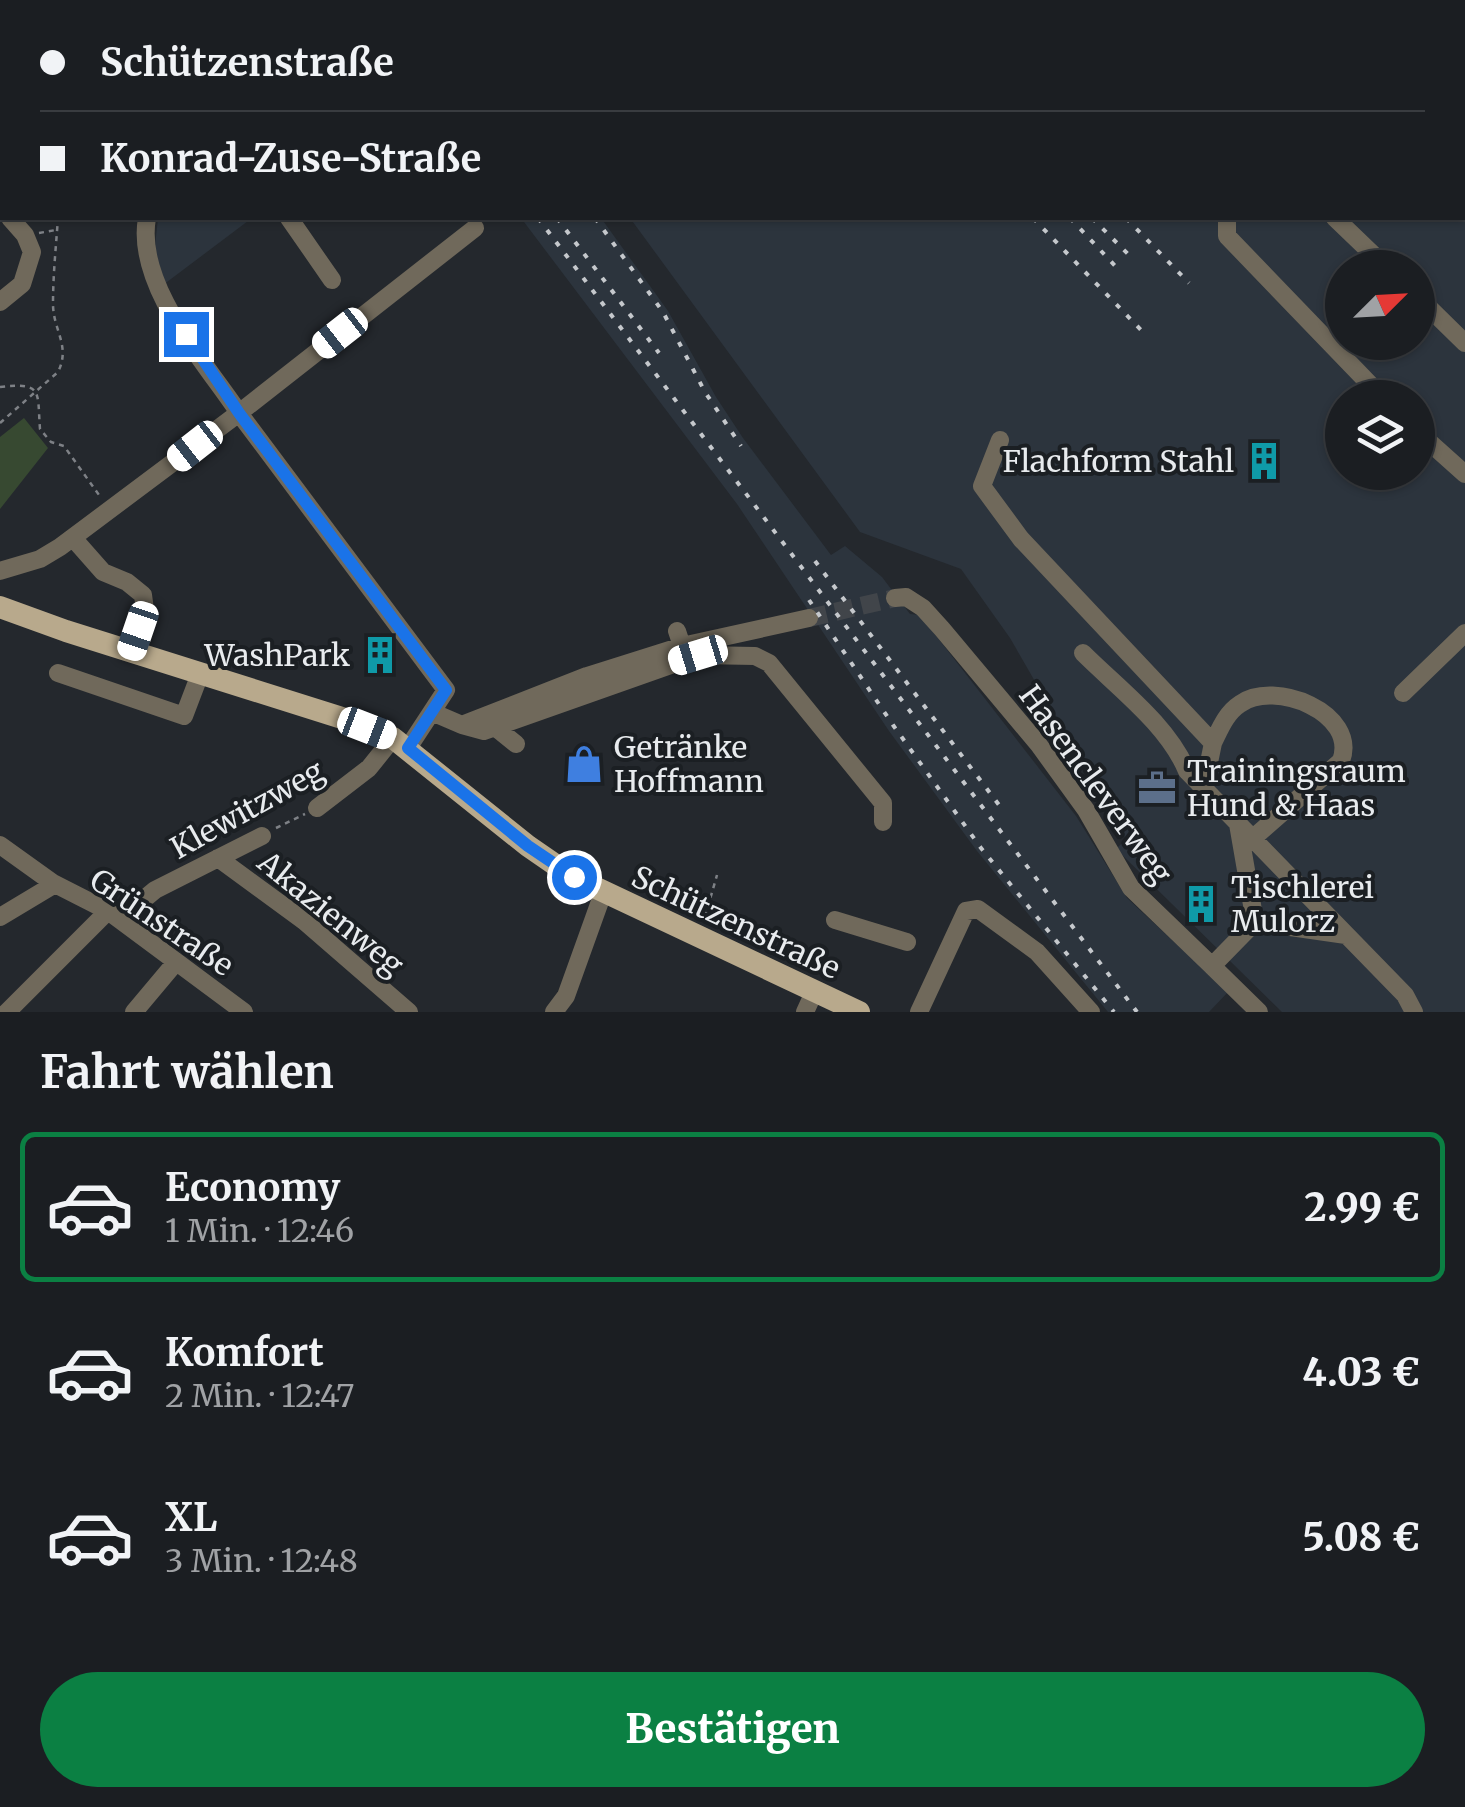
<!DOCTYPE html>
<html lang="de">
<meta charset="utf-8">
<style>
body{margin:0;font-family:Merriweather,serif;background:#24272a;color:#f1f3f6;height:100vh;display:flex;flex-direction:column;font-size:38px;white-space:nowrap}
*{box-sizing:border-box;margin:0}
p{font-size:32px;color:#a0a2a5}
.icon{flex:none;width:55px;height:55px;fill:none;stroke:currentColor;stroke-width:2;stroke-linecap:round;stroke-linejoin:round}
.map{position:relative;height:1012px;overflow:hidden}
.panel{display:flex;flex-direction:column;background:#1b1e22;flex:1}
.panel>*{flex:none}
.banner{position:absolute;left:0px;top:0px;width:1465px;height:220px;box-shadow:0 2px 8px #0004,0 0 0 2px #393c40;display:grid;align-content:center;height:220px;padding:0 40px;background:#1b1e22}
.needle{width:65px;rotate:66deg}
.controls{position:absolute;left:1325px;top:250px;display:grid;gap:20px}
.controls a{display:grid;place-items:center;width:110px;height:110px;border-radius:50%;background:#1b1e22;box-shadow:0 2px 8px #0004,0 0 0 2px #393c40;font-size:50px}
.end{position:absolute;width:45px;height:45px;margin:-22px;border:12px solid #1a73e8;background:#fff;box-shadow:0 0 0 5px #fff}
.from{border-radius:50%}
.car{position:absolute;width:30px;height:60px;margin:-30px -15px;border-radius:12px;box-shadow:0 0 8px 2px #0007;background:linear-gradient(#fff 24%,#345 0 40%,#fff 0 76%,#345 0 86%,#fff 0)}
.banner b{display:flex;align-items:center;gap:35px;height:95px;font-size:38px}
.banner b+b{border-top:2px solid #393c40}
.banner i{width:25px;height:25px;background:#f1f3f6}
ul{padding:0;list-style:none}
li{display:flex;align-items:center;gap:30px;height:150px;margin:0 20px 15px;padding:0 20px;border:5px solid transparent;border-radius:15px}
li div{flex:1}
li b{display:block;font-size:38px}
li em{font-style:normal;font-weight:800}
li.active{border-color:#0b8043}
li>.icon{width:90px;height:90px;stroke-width:1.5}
h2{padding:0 40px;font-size:45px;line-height:120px}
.button{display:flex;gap:20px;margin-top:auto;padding:20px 40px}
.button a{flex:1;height:115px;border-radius:60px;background:#0b8043;color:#fff;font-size:40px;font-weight:800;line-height:115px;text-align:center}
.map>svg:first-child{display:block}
.built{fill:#2c343d;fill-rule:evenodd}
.green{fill:#374931}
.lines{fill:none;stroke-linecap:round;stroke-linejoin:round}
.minor-tunnel{stroke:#41454a;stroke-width:18;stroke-dasharray:18 9;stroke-linecap:butt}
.path{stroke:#7e8186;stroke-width:2.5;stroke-dasharray:5 5;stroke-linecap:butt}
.minor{stroke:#70695b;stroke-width:18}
.major{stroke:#b8a98c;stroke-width:22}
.rail{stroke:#c5c8cc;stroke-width:4;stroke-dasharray:5 10;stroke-linecap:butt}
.route{stroke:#1a73e8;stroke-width:12}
.labels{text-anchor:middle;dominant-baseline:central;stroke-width:8;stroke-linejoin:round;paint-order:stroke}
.poi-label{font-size:30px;fill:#e8ebee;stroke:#1b1f23;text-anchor:start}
.street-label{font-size:30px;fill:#e8ebee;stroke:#1b1f23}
</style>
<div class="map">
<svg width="1465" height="1012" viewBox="0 0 1465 1012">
<rect width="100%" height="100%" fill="#24282d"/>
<path class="built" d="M979,0H1465V1012H1282L1116,849L1126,839L1010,638L961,569L860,532L630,218H1462V2H965ZM1342,268H1418V342H1342ZM1342,398H1418V472H1342Z
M158,218H252L163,285L155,246Z
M521,218H601L668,311L716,397L743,438L831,555L845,546L882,577L910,614L920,615L1076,816L1127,898L1228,992L1209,1012H1108L977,851L889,731L737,504Z"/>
<path class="green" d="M24,418L48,448L0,509V437Z"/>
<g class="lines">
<path class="minor-tunnel" d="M809,618L895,598"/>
<path class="path" d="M9,0L12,2
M0,64L2,66
M39,233L56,230
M0,387C44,382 37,392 40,429L51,442L64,446L99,495
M0,423L58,372C71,346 53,330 53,304C53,275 56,246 58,218
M276,828L305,814
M705,917L717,875"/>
<path class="minor" d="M79,2L81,0
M0,93L2,90
M289,218L332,280
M1227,218V236L1383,398
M1335,218L1387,268
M1418,297L1465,343
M0,302L22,284L32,252L25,235L10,218
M1418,432L1465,474
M1000,440L982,486L1021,539L1213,743L1204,787
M73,538L103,572L127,582L143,595L145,610L131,652
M0,571L40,559L60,547L239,413C204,361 135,284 147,218
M895,598L906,597L923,608L942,629L1039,745L1086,810L1131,888L1212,966
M682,646L809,618
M1083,653C1118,688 1168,725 1187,771L1405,995L1414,1012
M58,673L184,716L200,674
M1403,693L1465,633
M434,713L462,725L587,676L682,646L677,631
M462,725L484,731L699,655L755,656L769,663L883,803V822
M495,727L516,744
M1213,743C1220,729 1226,713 1240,704C1274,679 1359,713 1341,761L1252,839
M408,748L446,690L239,413L475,228
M317,808L369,768L393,738
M1238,824L1255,922
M0,845L53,883L108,911L244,1012
M218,858L304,921L409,1012
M0,917L55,884
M120,919L155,890L262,836
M835,920L907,942
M7,1012L108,911
M134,1012L176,962
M554,1012L566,996L603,893
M805,1012L815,990
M919,1012L966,911L978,909L1037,952L1091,1012
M1259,1012L1212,966L1255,922L1346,935"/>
<path class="major" d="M0,607L66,631L342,718L393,738L528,846L573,877L859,1012"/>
<path class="rail" d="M374,0L376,2
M396,0L398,2
M451,0L453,2
M501,0L507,2
M1462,197L1465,200
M538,218L1137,1012
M557,218L659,353
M595,218L663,312L705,392L741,446
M1033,218L1141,330
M1070,218L1119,270
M1092,218L1132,258
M1126,218L1189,283
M815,561L999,805
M809,600L893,725L981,848L1114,1012"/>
</g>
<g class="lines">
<path class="route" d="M186,334L239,413L446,690L408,748L528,846L574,877"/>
</g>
<defs>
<g id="building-bare" transform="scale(3)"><path d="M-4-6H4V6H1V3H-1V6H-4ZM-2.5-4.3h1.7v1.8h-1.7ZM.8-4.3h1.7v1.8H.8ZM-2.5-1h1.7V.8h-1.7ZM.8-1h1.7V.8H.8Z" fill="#0f9aa8" stroke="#1b1f23" stroke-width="2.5" paint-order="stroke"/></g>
<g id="shop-bare" transform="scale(3)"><path d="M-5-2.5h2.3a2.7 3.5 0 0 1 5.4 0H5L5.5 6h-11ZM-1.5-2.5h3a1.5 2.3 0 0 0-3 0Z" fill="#3f7fe0" stroke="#1b1f23" stroke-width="2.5" paint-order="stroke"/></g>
<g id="office-bare" transform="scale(3)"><path d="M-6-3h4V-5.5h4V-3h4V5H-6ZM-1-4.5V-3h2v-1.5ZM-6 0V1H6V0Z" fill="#5c6f8a" stroke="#1b1f23" stroke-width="2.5" paint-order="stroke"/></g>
</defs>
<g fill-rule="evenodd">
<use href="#building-bare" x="1264" y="461"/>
<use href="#building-bare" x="380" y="655"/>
<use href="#shop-bare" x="584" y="764"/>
<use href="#office-bare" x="1157" y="788"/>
<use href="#building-bare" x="1201" y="904"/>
</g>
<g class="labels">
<g class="poi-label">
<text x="1234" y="461" text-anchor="end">Flachform Stahl</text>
<text x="350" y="655" text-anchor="end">WashPark</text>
<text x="614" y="747">Getränke<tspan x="614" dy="34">Hoffmann</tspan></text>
<text x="1187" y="771">Trainingsraum<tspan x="1187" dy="34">Hund &amp; Haas</tspan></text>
<text x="1231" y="887">Tischlerei<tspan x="1231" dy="34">Mulorz</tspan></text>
</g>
<g class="street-label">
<text transform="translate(1096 784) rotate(54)">Hasencleverweg</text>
<text transform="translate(247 809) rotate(-29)">Klewitzweg</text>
<text transform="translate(331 913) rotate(39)">Akazienweg</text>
<text transform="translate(162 922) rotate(34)">Grünstraße</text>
<text transform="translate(736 922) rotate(25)">Schützenstraße</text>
</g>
</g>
</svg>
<div class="controls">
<a><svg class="needle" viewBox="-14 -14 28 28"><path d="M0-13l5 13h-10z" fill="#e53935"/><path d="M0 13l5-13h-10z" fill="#a0a2a5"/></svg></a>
<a><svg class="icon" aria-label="layers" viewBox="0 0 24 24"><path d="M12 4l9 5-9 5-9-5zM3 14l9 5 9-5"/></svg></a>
</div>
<i class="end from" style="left:574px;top:877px"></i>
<i class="end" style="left:186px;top:334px"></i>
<i class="car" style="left:340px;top:333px;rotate:232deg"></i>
<i class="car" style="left:195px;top:446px;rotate:232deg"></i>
<i class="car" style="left:138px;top:631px;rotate:199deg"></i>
<i class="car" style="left:698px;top:655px;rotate:253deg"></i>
<i class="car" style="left:367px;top:728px;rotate:111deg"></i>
<div class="banner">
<b><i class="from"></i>Schützenstraße</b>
<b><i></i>Konrad-Zuse-Straße</b>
</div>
</div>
<section class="panel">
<h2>Fahrt wählen</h2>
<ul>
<li class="active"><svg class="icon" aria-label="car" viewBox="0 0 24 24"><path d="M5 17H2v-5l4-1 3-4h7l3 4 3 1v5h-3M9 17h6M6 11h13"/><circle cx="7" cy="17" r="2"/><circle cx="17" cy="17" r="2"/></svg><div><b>Economy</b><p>1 Min. · 12:46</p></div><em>2.99 €</em></li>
<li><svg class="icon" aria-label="car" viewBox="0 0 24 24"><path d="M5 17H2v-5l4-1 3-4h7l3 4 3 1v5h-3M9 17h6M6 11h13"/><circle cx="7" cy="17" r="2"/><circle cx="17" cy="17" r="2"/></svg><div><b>Komfort</b><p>2 Min. · 12:47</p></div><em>4.03 €</em></li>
<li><svg class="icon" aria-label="car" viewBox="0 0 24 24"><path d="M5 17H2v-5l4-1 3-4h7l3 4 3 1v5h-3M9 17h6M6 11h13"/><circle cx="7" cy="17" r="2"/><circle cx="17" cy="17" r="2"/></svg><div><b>XL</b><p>3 Min. · 12:48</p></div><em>5.08 €</em></li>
</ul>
<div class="button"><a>Bestätigen</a></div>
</section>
